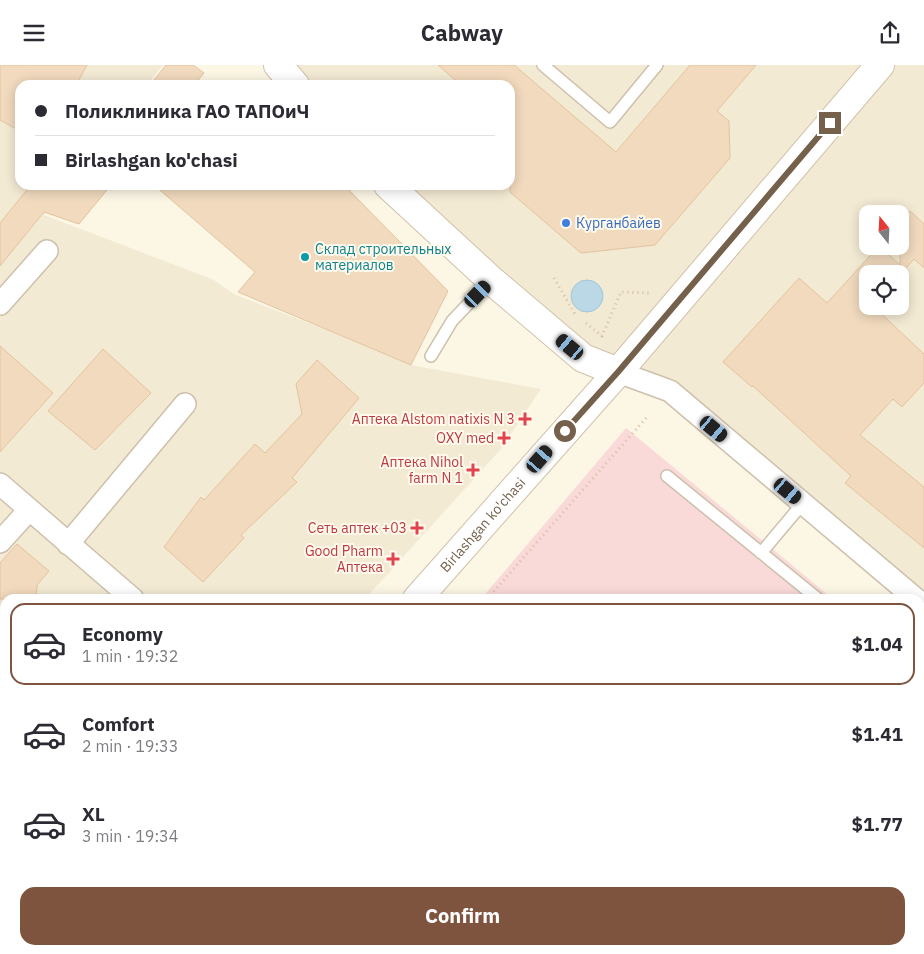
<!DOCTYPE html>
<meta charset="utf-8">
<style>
body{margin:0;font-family:"IBM Plex Sans",sans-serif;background:#f7f7f7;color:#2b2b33;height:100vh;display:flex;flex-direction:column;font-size:19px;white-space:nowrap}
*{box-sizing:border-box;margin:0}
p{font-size:16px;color:#7c7c81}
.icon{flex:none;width:28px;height:28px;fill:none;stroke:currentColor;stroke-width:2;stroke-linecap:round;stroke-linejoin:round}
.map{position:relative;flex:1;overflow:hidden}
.drawer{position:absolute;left:0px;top:529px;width:925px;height:361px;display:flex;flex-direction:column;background:#fff;border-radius:15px 15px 0 0;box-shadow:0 2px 12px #0003}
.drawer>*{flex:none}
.guide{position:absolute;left:15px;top:15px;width:500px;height:110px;border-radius:15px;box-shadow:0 2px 12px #0003;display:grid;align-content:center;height:110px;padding:0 20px;background:#fff}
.needle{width:32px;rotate:342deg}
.controls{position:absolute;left:859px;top:140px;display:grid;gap:10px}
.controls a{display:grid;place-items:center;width:50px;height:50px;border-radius:10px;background:#fff;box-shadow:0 2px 12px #0003;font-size:25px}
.end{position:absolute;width:22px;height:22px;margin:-11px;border:6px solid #74604b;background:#fff;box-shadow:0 0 0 2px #fff}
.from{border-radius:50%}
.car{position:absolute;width:15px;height:30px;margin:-15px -8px;border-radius:6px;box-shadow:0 0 4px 1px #0007;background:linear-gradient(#222 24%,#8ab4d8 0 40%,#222 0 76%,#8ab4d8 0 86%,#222 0)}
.guide b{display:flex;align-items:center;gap:18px;height:48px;font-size:19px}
.guide b+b{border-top:1px solid #e1e1e2}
.guide i{width:12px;height:12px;background:#2b2b33}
ul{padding:9px 0 0;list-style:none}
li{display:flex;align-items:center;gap:15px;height:82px;margin:0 10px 8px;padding:0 10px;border:2px solid transparent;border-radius:15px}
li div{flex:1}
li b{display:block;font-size:19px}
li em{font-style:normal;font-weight:700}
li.on{border-color:#7e543f}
li>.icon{width:45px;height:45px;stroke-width:1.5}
.action{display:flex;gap:10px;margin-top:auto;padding:10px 20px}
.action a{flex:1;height:58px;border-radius:15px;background:#7e543f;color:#fff;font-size:20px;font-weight:700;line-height:58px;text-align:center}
header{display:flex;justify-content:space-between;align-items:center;height:65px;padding:0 20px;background:#fff;font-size:22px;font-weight:700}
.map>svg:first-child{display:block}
.residential{fill:#f3ead4;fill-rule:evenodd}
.medical{fill:#f9dad9}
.green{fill:#cde9c4}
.water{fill:#bad8e5;stroke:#a1c6d7}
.building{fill:#f1dabe;stroke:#e3c39e}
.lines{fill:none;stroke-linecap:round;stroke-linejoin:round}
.lane-casing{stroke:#cdc0ac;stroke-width:14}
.street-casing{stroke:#cdc0ac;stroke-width:24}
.secondary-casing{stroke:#d0c1a9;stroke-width:30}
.path{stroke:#d6bea1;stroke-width:3;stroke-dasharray:1 4;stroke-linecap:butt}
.lane{stroke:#fff;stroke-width:11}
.street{stroke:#fff;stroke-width:21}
.secondary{stroke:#fff;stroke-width:28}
.route{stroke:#74604b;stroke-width:6}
.shop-dot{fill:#3f7fe0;stroke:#fffaec;stroke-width:2}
.culture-dot{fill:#0f9aa8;stroke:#fffaec;stroke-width:2}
.health-dot{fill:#e0444e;stroke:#fffaec;stroke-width:2}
.labels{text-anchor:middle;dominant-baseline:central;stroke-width:4;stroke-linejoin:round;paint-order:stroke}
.shop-label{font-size:14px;fill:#366cbe;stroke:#fffaec;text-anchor:start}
.culture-label{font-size:14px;fill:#0d838f;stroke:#fffaec;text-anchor:start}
.health-label{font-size:14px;fill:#be3a42;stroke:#fffaec;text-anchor:end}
.street-label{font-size:14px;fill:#74604b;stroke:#fffaec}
</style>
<header><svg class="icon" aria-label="menu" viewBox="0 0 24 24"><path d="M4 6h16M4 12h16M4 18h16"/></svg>Cabway<svg class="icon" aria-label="share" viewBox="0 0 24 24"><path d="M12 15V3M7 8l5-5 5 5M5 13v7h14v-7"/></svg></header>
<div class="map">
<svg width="924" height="889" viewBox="0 0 924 889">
<rect width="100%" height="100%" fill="#fcf7e5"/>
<path class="residential" d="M0,0H163L147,20H20V120H67L44,150L212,214L236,230L335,268L411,300L541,324L501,384L365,534H5V588L0,583Z
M278,0H924V540L670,326L618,307L388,120H510V20H295ZM868,149H900V181H868ZM868,209H900V241H868Z"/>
<path class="medical" d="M626,363L833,534H481Z
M920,605L924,608V889H180L183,885H920Z"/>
<path class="green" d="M920,605L924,608V881L920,877Z"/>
<path class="water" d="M571 231a16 16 0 1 1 32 0a16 16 0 1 1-32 0Z"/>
<path class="building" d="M0,0H87L76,20H20V66L0,55Z
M166,0H193L204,8L194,20H150Z
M438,0H514L616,87L690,0H756L717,46L729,56L730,93L655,180L581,188L510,127V20H461Z
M31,120H111L79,159L44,147L0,201V158Z
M154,120H344L448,226L411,300L238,227L255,207Z
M910,146L924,159V203L914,194L900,210L868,209V241H873L924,289V318L902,342L893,334L860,370L924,422V483L845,418L851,411L753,321L752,322L723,297L799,213L827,238L879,181L900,200V158Z
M0,281L53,328L0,387Z
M103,284L151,328L95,385L48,346Z
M317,295L359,333L292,413L297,417L241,470L244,473L203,517L164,482L201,432L204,435L255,379L265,388L302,349L296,319Z
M17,479L49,506L37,520L36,534H0V498Z"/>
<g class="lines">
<g class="lane-casing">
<path id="lane" d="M543,0L610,57L657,0
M431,291L452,256L491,215
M667,411L818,534
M761,488L803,438
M0,603L5,608
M920,617L924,620
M700,885L705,889
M608,889L612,885"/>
</g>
<g class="street-casing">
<path id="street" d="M0,239L47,186
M618,307L670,326L916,534
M0,419L133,534
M0,477L29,445
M68,479L185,339"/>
</g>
<g class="secondary-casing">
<g id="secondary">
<path d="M278,0L295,20"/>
<path d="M388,120L491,215L583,293L618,307"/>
<path id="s1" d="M417,534L618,307L880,0"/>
<path d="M112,889L115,885"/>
</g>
</g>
<path class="path" d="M554,213L575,249
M586,258L602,271L621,227L649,228
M487,534L647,352
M173,889L176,885"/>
<use href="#lane" class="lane"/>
<use href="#street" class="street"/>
<use href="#secondary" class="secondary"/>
</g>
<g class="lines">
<path class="route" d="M565,366L618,307L830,58"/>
</g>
<circle class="shop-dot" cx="566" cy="158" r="5"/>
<circle class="culture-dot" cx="305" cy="192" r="5"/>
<g class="health-dot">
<path d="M522.5 346.5h5v5h5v5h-5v5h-5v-5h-5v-5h5z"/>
<path d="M501.5 365.5h5v5h5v5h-5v5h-5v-5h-5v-5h5z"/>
<path d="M470.5 397.5h5v5h5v5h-5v5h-5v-5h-5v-5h5z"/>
<path d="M414.5 455.5h5v5h5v5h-5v5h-5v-5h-5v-5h5z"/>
<path d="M390.5 486.5h5v5h5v5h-5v5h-5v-5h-5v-5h5z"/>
</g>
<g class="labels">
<g class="shop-label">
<text x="576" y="158">Курганбайев</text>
</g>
<g class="culture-label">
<text x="315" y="184">Склад строительных<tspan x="315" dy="16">материалов</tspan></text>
</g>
<g class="health-label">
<text x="515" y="354">Аптека Alstom natixis N 3</text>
<text x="494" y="373">OXY med</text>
<text x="463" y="397">Аптека Nihol<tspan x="463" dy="16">farm N 1</tspan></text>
<text x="407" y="463">Сеть аптек +03</text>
<text x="383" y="486">Good Pharm<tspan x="383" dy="16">Аптека</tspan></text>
</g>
<g class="street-label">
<text stroke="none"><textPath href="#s1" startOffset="99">Birlashgan ko'chasi</textPath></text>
</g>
</g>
</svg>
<div class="controls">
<a><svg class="needle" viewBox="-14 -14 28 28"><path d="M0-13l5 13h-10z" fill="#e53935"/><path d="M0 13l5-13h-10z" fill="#7c7c81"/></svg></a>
<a><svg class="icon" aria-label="locate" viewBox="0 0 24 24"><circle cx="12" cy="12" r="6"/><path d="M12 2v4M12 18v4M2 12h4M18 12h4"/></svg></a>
</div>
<i class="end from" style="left:565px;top:366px"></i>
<i class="end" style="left:830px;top:58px"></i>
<i class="car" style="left:478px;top:229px;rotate:44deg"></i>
<i class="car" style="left:570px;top:282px;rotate:310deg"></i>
<i class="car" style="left:714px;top:364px;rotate:130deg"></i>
<i class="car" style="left:540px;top:394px;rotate:41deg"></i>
<i class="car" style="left:788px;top:426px;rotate:130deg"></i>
<div class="guide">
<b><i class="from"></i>Поликлиника ГАО ТАПОиЧ</b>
<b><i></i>Birlashgan ko'chasi</b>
</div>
<section class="drawer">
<ul>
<li class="on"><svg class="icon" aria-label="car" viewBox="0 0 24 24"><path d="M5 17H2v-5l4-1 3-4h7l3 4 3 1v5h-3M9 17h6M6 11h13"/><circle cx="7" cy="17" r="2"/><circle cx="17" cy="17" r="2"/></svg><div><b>Economy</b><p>1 min · 19:32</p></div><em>$1.04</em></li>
<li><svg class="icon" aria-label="car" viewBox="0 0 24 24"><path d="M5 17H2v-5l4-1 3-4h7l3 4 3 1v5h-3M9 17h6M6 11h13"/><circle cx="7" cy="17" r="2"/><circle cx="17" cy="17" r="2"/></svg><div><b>Comfort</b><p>2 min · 19:33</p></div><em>$1.41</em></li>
<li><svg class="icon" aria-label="car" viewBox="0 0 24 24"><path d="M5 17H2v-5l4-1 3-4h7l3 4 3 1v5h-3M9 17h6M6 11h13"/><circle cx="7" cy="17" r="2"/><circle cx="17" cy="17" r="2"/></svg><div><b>XL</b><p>3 min · 19:34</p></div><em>$1.77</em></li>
</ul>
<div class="action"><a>Confirm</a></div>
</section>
</div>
